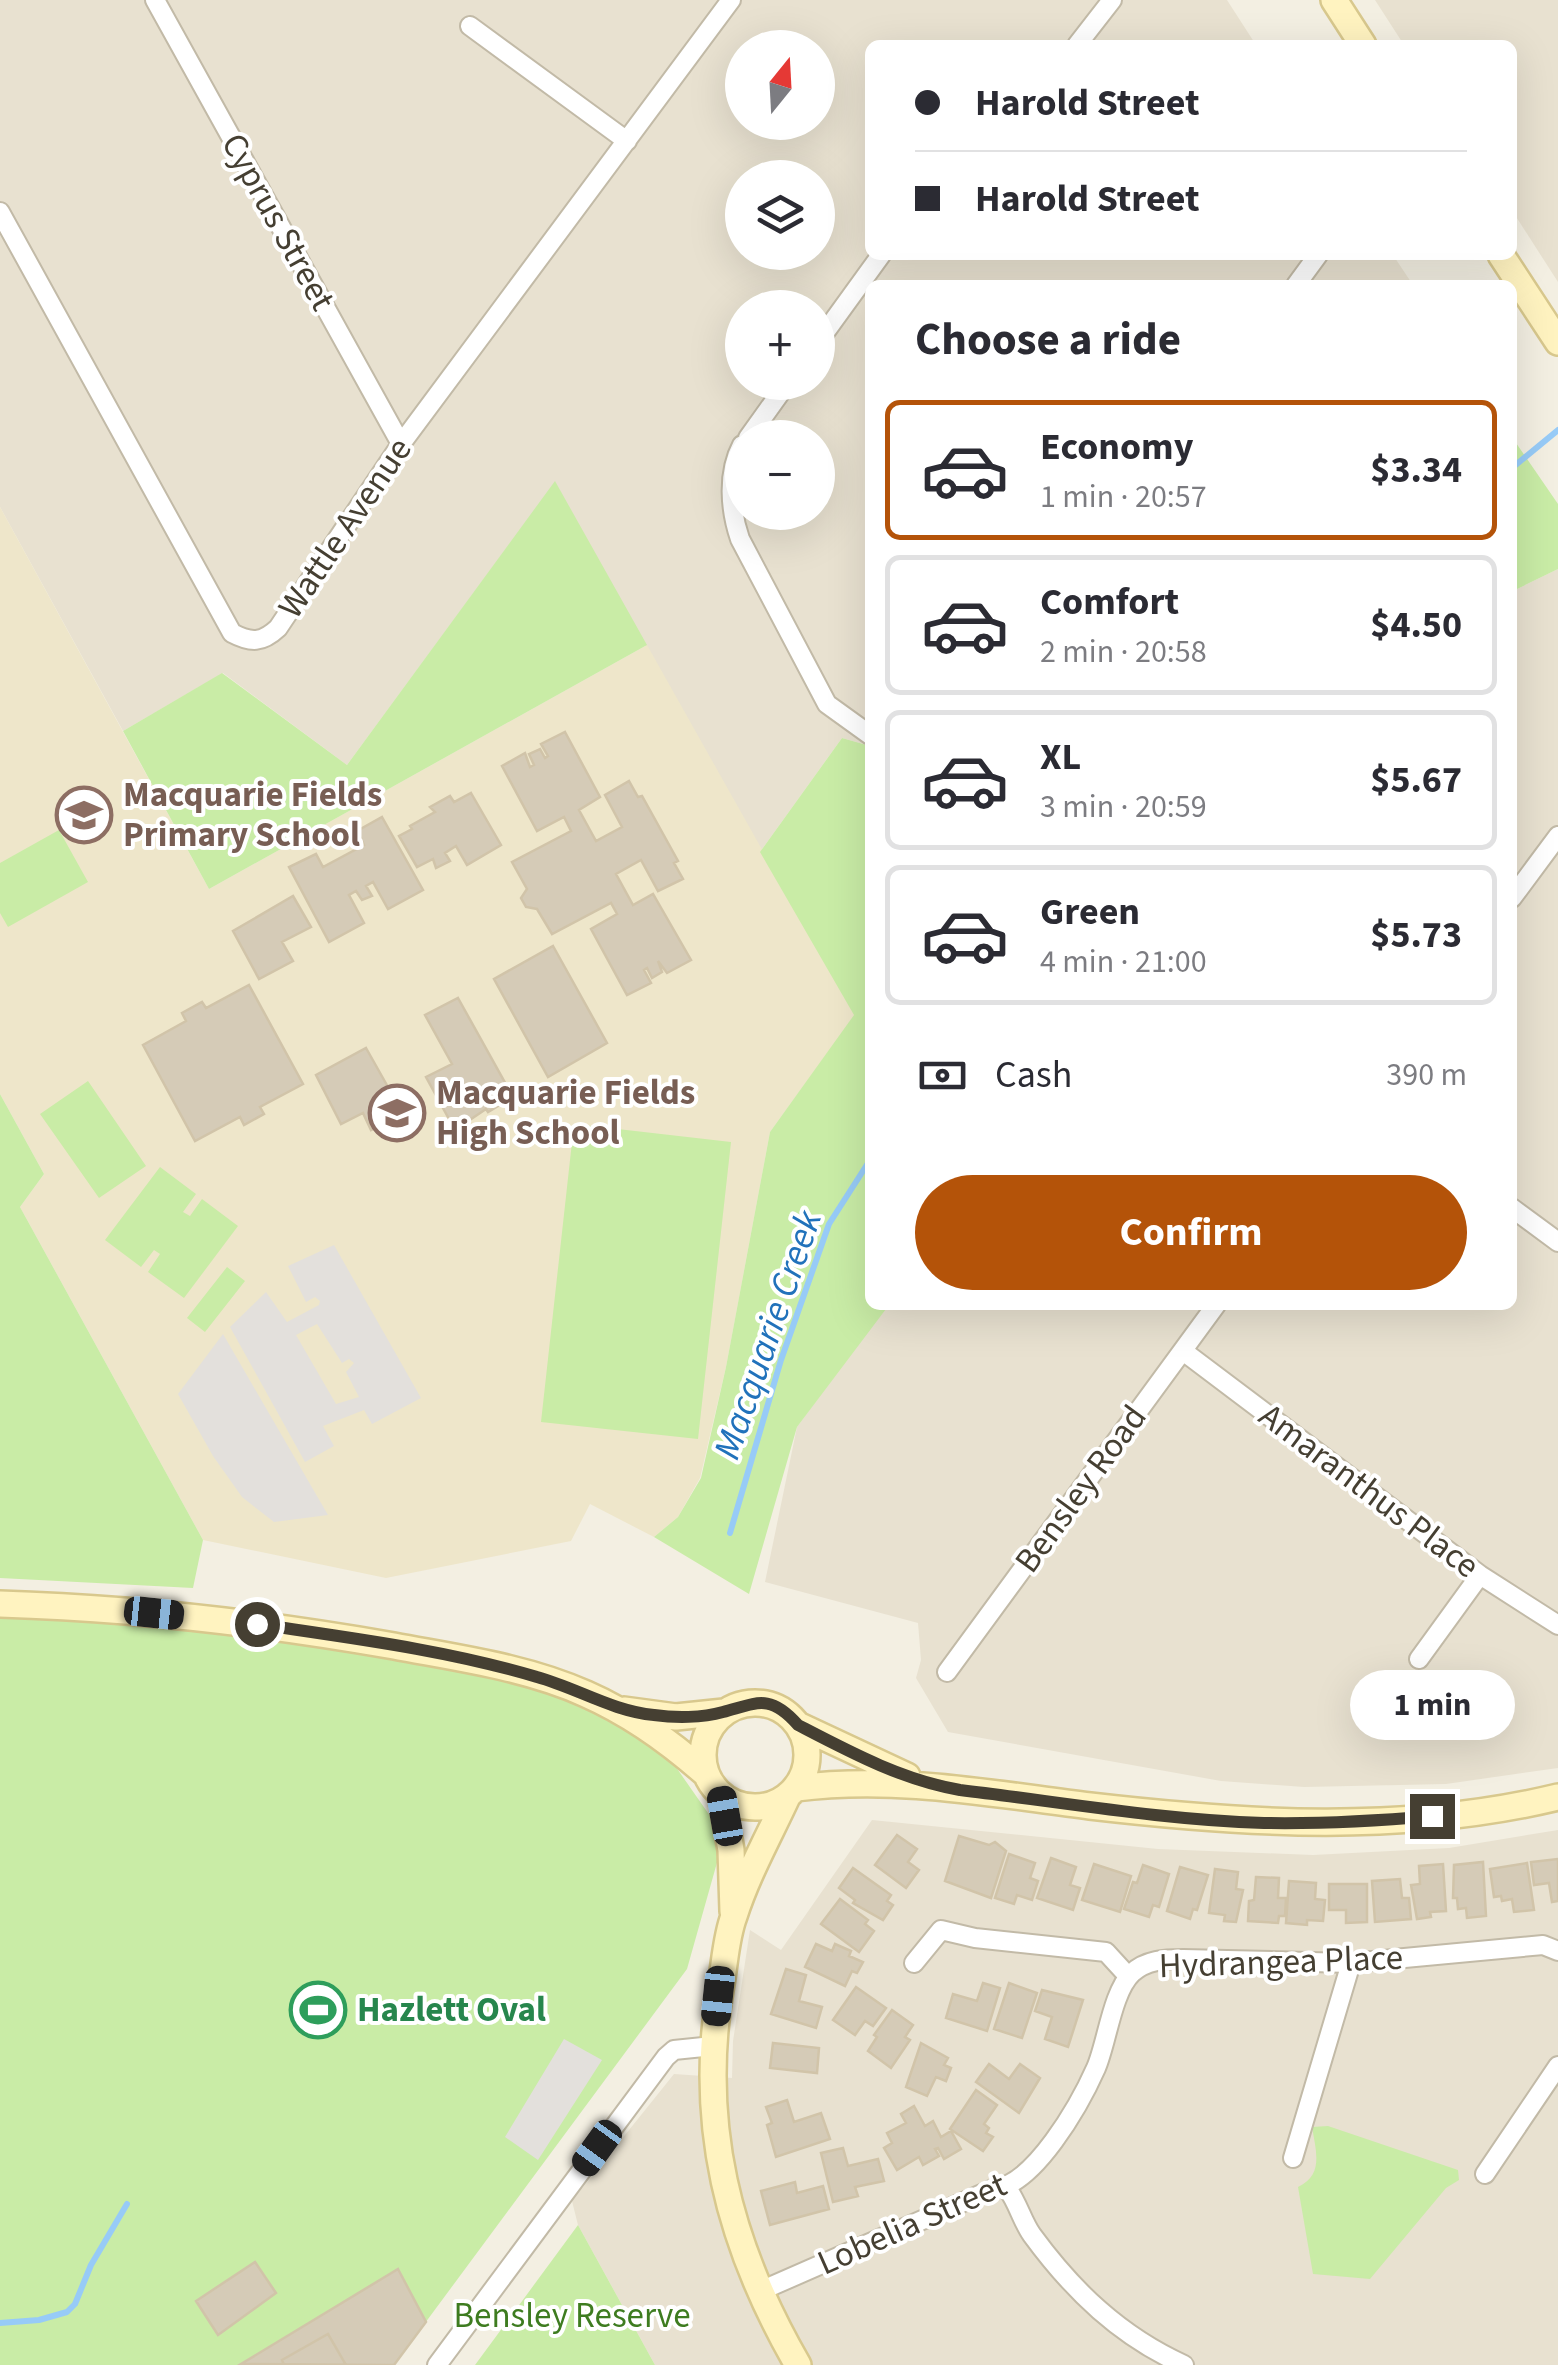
<!DOCTYPE html>
<meta charset="utf-8">
<style>
body{margin:0;font-family:"Source Sans 3",sans-serif;background:#f2f2f3;color:#2b2b33;height:100vh;display:flex;flex-direction:column;font-size:38px;white-space:nowrap}
*{box-sizing:border-box;margin:0}
p{font-size:32px;color:#7c7c81}
.icon{flex:none;width:55px;height:55px;fill:none;stroke:currentColor;stroke-width:2;stroke-linecap:round;stroke-linejoin:round}
.map{position:relative;flex:1;overflow:hidden}
.side{position:absolute;left:865px;top:280px;width:652px;height:1030px;display:flex;flex-direction:column;background:#fff;border-radius:15px;box-shadow:0 10px 40px #0002}
.side>*{flex:none}
.guide{position:absolute;left:865px;top:40px;width:652px;height:220px;border-radius:15px;box-shadow:0 10px 40px #0002;display:grid;align-content:center;height:220px;padding:0 50px;background:#fff}
.needle{width:65px;rotate:18deg}
.tools{position:absolute;left:725px;top:30px;display:grid;gap:20px}
.tools a{display:grid;place-items:center;width:110px;height:110px;border-radius:50%;background:#fff;box-shadow:0 10px 40px #0002;font-size:50px}
.end{position:absolute;width:45px;height:45px;margin:-22px;border:12px solid #453f32;background:#fff;box-shadow:0 0 0 5px #fff}
.from{border-radius:50%}
.bubble{position:absolute;height:70px;border-radius:35px;background:#fff;box-shadow:0 10px 40px #0002;font-size:32px;font-weight:700;line-height:70px;text-align:center}
.car{position:absolute;width:30px;height:60px;margin:-30px -15px;border-radius:12px;box-shadow:0 0 8px 2px #0007;background:linear-gradient(#222 24%,#8ab4d8 0 40%,#222 0 76%,#8ab4d8 0 86%,#222 0)}
.guide b{display:flex;align-items:center;gap:35px;height:95px;font-size:38px}
.guide b+b{border-top:2px solid #e1e1e2}
.guide i{width:25px;height:25px;background:#2b2b33}
ul{padding:0;list-style:none}
li{display:flex;align-items:center;gap:30px;height:140px;margin:0 20px 15px;padding:0 30px;border:5px solid #e1e1e2;border-radius:15px}
li div{flex:1}
li b{display:block;font-size:38px}
li em{font-style:normal;font-weight:700}
li.active{border-color:#b45309}
li>.icon{width:90px;height:90px;stroke-width:1.5}
h2{padding:0 50px;font-size:45px;line-height:120px}
.pay{display:flex;align-items:center;gap:25px;height:110px;padding:0 50px;font-size:38px}
.pay p{margin-inline-start:auto}
.cta{display:flex;gap:20px;margin-top:auto;padding:20px 50px}
.cta a{flex:1;height:115px;border-radius:60px;background:#b45309;color:#fff;font-size:40px;font-weight:700;line-height:115px;text-align:center}
.map>svg:first-child{display:block}
.residential{fill:#e8e1d0;fill-rule:evenodd}
.education{fill:#eee6ca}
.green{fill:#c9eca6}
.parking{fill:#e3e0dc;fill-rule:evenodd}
.lines{fill:none;stroke-linecap:round;stroke-linejoin:round}
.stream{stroke:#97cbf7;stroke-width:6}
.building{fill:#d5cbb7;stroke:#d1c4a9;stroke-width:2.5}
.street-casing{stroke:#c2baa7;stroke-width:22}
.secondary-casing{stroke:#d8c88d;stroke-width:30}
.street{stroke:#fff;stroke-width:18}
.secondary{stroke:#fff3c0;stroke-width:25}
.route{stroke:#453f32;stroke-width:12}
.labels{text-anchor:middle;dominant-baseline:central;stroke-width:8;stroke-linejoin:round;paint-order:stroke}
.street-label{font-size:35px;fill:#453f32;stroke:#fff}
.education-label{font-size:35px;font-weight:bold;fill:#785e54;stroke:#fff;text-anchor:start}
.leisure-label{font-size:35px;font-weight:bold;fill:#27864d;stroke:#fff;text-anchor:start}
.park-label{font-size:35px;fill:#3e7c20;stroke:#fff}
.water-label{font-size:38px;font-style:italic;fill:#2172bb;stroke:#fff}
</style>
<div class="map">
<svg width="1558" height="2365" viewBox="0 0 1558 2365">
<rect width="100%" height="100%" fill="#f3efe2"/>
<path class="residential" d="M0,0H1227L1256,45H870V255H1393L1413,285H870V746L842,738L760,852L555,482L347,765L223,673L123,731L0,507ZM742,48H818V122H742ZM742,178H818V252H742ZM742,308H818V382H742ZM742,438H818V512H742Z
M1375,0H1558V282L1513,212L1512,45H1404Z
M1558,569V1768L1446,1784L1304,1787L1221,1781L948,1732L916,1678L921,1660L918,1623L765,1582L797,1427L886,1305H1512L1513,591Z
M872,1820L1158,1849L1313,1855L1449,1848L1558,1830V2365H655L578,2225L572,2201L674,2074L732,2078L733,2041L750,1930L781,1950Z"/>
<path class="education" d="M0,507L209,889L647,645L855,1015L770,1132L726,1367L700,1478L678,1517L654,1537L590,1504L571,1541L386,1578L203,1540L20,1207L44,1174L0,1094Z"/>
<path class="green" d="M1512,437L1558,504V569L1513,591Z
M555,481L647,645L209,889L123,731L222,673L347,765Z
M842,738L870,746V1305H889L797,1427L749,1594L654,1537L678,1517L701,1478L726,1367L770,1132L854,1015L760,852Z
M59,830L88,882L8,927L0,913V863Z
M88,1081L146,1166L99,1198L40,1114Z
M0,1094L44,1174L20,1207L203,1540L193,1588L0,1578Z
M574,1124L731,1142L698,1439L541,1422Z
M160,1167L196,1194L183,1212L190,1216L202,1199L238,1226L184,1298L148,1272L160,1254L154,1250L141,1267L105,1240Z
M227,1267L245,1281L205,1332L187,1318Z
M0,1614L180,1623L484,1674L560,1696L664,1750L715,1823L720,1852L687,1969L394,2365H0Z
M1328,2126L1458,2170L1459,2180L1446,2188L1370,2279L1313,2274L1298,2187C1324,2175 1316,2151 1312,2127Z
M578,2225L655,2365H475Z"/>
<path class="parking" d="M334,1245L421,1398L372,1424L364,1410L323,1426L334,1446L305,1462L230,1327L266,1292L287,1322L319,1305L320,1301L315,1297L306,1302L288,1266ZM317,1324L342,1363L349,1359L354,1363L346,1372L359,1397L336,1404L296,1335Z
M223,1334L328,1515L274,1522L242,1497L213,1456L178,1394Z
M564,2039L602,2060L538,2160L505,2137Z"/>
<g class="lines">
<path class="stream" d="M1512,468L1558,430
M730,1533L781,1360L829,1224L870,1160
M0,2323L39,2320L67,2312L75,2304L91,2265L127,2204"/>
</g>
<path class="building" d="M565,732L600,797L579,810L596,841L622,827L605,795L629,781L638,797L642,796L678,861L674,863L683,879L658,891L641,860L616,874L633,905L653,894L691,960L667,973L658,961L662,972L652,978L647,968L644,970L651,983L627,995L591,929L617,914L611,903L552,934L537,909L526,907L521,898L527,889L512,862L571,831L564,817L537,831L502,766L525,753L530,767L534,765L529,754L540,749L545,758L548,756L541,744Z
M471,793L501,845L467,865L456,846L445,853L450,861L436,868L433,859L417,867L399,836L412,829L410,826L435,812L430,807L450,796L454,802Z
M382,817L423,890L388,909L373,882L366,886L372,896L362,900L356,891L349,895L364,923L329,942L289,867L316,854L323,867L364,845L357,831Z
M293,896L311,927L282,942L293,961L259,979L233,931Z
M553,946L607,1043L548,1077L494,979Z
M249,985L303,1084L260,1107L264,1114L244,1125L240,1117L195,1141L143,1045L186,1021L182,1013L202,1002L206,1008Z
M458,998L513,1097L488,1112L486,1109L455,1130L426,1077L452,1064L425,1015Z
M366,1048L393,1096L372,1108L382,1125L371,1130L363,1113L341,1124L316,1075Z
M897,1835L917,1849L908,1862L919,1870L906,1888L875,1865Z
M959,1836L989,1845L995,1842L1006,1851L991,1898L945,1881Z
M1009,1854L1035,1863L1030,1878L1038,1881L1032,1900L1017,1895L1014,1904L995,1898Z
M1051,1858L1076,1867L1070,1885L1080,1888L1073,1910L1037,1898Z
M1558,1859V1901L1552,1902L1549,1883L1534,1885L1531,1862Z
M1483,1862L1486,1916L1467,1918L1466,1908L1458,1909L1457,1898H1453L1454,1865Z
M1527,1863L1534,1910L1514,1912L1512,1899L1502,1901L1501,1896L1494,1897L1490,1869Z
M1094,1864L1131,1876L1120,1912L1082,1900Z
M1443,1864L1446,1911L1430,1912L1431,1917L1417,1919L1411,1885L1420,1884L1419,1866Z
M1143,1865L1169,1874L1159,1907L1153,1905L1149,1917L1124,1909L1133,1882L1137,1883Z
M1180,1867L1208,1875L1197,1910L1193,1909L1190,1919L1167,1911Z
M853,1868L891,1895L887,1901L893,1905L883,1920L853,1903L855,1900L839,1888Z
M1215,1869L1238,1872L1236,1889L1243,1890L1236,1922L1224,1921L1225,1915L1209,1913Z
M1256,1877L1279,1878L1278,1898H1286L1285,1916H1279L1278,1923L1248,1921L1249,1901L1254,1900Z
M1400,1879L1402,1898H1409L1411,1919L1375,1922L1372,1881Z
M1289,1881L1316,1883L1315,1899L1325,1900L1323,1921L1307,1920V1925L1286,1923Z
M1329,1884H1367V1922L1346,1923V1910H1329Z
M840,1899L868,1920L865,1924L874,1931L859,1952L821,1924Z
M816,1944L832,1951L835,1944L851,1951L849,1956L863,1962L857,1973L852,1971L845,1986L805,1967Z
M786,1969L806,1975L799,2001L822,2007L816,2028L771,2014Z
M983,1983L1000,1988L987,2031L946,2018L953,1994L977,2001Z
M1009,1983L1037,1993L1022,2038L994,2029Z
M856,1987L886,2008L873,2026L865,2021L855,2035L833,2020Z
M1042,1990L1083,2000L1068,2047L1045,2039L1052,2017L1035,2011Z
M892,2010L913,2025L905,2037L910,2040L891,2068L868,2051L877,2037L874,2035Z
M773,2043L819,2048L817,2073L770,2068Z
M921,2043L948,2058L944,2065L951,2068L946,2081L936,2077L927,2096L906,2087Z
M989,2064L1009,2079L1020,2064L1040,2078L1019,2113L976,2082Z
M976,2090L997,2105L984,2124L989,2128L986,2133L993,2137L983,2151L950,2129Z
M787,2100L794,2122L821,2113L830,2139L776,2157L767,2125L772,2123L766,2107Z
M914,2106L925,2126L933,2121L941,2137L951,2131L961,2149L944,2159L938,2148L935,2149L939,2156L923,2165L919,2157L897,2170L884,2148L892,2143L887,2133L906,2123L901,2114Z
M843,2148L848,2166L878,2159L884,2181L855,2187L858,2196L833,2202L821,2153Z
M795,2182L797,2193L823,2186L829,2209L770,2225L761,2191Z
M255,2262L276,2293L218,2335L196,2301Z
M398,2269L426,2322L394,2365L241,2364Z
M328,2334L346,2365H284L282,2360Z"/>
<g class="lines">
<g class="street-casing">
<path id="street" d="M155,0L401,444
M470,26L627,141
M1077,45L1112,0
M0,212L232,633C251,643 262,643 278,628L401,444L731,0
M1296,285L1318,255
M818,342L881,255
M748,438L788,382
M742,445C727,473 730,510 740,539L827,704L870,735
M1512,898L1558,836
M1512,1208L1558,1242
M1183,1351L1480,1575L1558,1625
M1419,1659L1480,1575
M947,1672L1216,1305
M914,1963L941,1930L975,1938L1106,1952L1128,1976
M1293,2158L1351,1963
M1485,2174L1558,2066
M1007,2188C1018,2203 1022,2221 1032,2235C1073,2291 1120,2336 1184,2365
M758,2292L993,2189C1034,2186 1080,2104 1096,2068C1107,2043 1112,1992 1132,1973C1146,1960 1165,1959 1183,1959L1351,1963L1543,1945L1558,1951
M437,2365L666,2057L674,2050L713,2046"/>
</g>
<g class="secondary-casing">
<path id="secondary" d="M1334,0L1363,45
M1501,255L1558,342
M0,1604C132,1608 263,1623 394,1646C457,1658 526,1667 586,1694C629,1713 670,1742 706,1774
M703 1755a52 52 0 1 1 104 0a52 52 0 1 1-104 0Z
M624,1710L676,1717L724,1712
M798,1725L907,1776
M796,1788C896,1775 992,1794 1090,1806C1245,1824 1405,1834 1558,1797
M721,1795L731,1850L733,1911
M787,1797C769,1836 747,1875 734,1916C726,1937 725,1962 721,1984C697,2123 728,2244 798,2365"/>
</g>
<use href="#street" class="street"/>
<use href="#secondary" class="secondary"/>
</g>
<g class="lines">
<path class="route" d="M257,1624C351,1638 447,1650 537,1677C577,1688 612,1711 654,1715C675,1718 702,1718 723,1712C757,1703 770,1693 798,1725C850,1752 902,1780 960,1790C1061,1802 1163,1820 1264,1823C1320,1824 1376,1821 1432,1816"/>
</g>
<defs>
<g id="school-ring" transform="scale(2.875)"><circle r="9.5" fill="#fff" stroke="#8d6e63" stroke-width="1.5"/><path d="M0-5L7-2L0 1L-7-2ZM-4 1L0 2.5L4 1V4Q0 6-4 4Z" fill="#8d6e63"/></g>
<g id="stadium-ring" transform="scale(2.875)"><circle r="9.5" fill="#fff" stroke="#2e9e5b" stroke-width="1.5"/><path d="M0-5a6.5 5 0 1 0 0 10a6.5 5 0 1 0 0-10ZM-3.5-1.8h7v3.6h-7Z" fill="#2e9e5b"/></g>
</defs>
<g fill-rule="evenodd">
<use href="#school-ring" x="84" y="815"/>
<use href="#school-ring" x="397" y="1113"/>
<use href="#stadium-ring" x="318" y="2010"/>
</g>
<g class="labels">
<g class="street-label">
<text transform="translate(278 222) rotate(61)">Cyprus Street</text>
<text transform="translate(345 528) rotate(-56)">Wattle Avenue</text>
<text transform="translate(1081 1489) rotate(-54)">Bensley Road</text>
<text transform="translate(1369 1491) rotate(37)">Amaranthus Place</text>
<text transform="translate(1281 1962) rotate(-2)">Hydrangea Place</text>
<text transform="translate(912 2224) rotate(-24)">Lobelia Street</text>
</g>
<g class="education-label">
<text x="123" y="795">Macquarie Fields<tspan x="123" dy="40">Primary School</tspan></text>
<text x="436" y="1093">Macquarie Fields<tspan x="436" dy="40">High School</tspan></text>
</g>
<g class="leisure-label">
<text x="357" y="2010">Hazlett Oval</text>
</g>
<g class="park-label">
<text x="572" y="2316">Bensley Reserve</text>
</g>
<g class="water-label">
<text transform="translate(768 1335) rotate(-71)">Macquarie Creek</text>
</g>
</g>
</svg>
<div class="tools">
<a><svg class="needle" viewBox="-14 -14 28 28"><path d="M0-13l5 13h-10z" fill="#e53935"/><path d="M0 13l5-13h-10z" fill="#7c7c81"/></svg></a>
<a><svg class="icon" aria-label="layers" viewBox="0 0 24 24"><path d="M12 4l9 5-9 5-9-5zM3 14l9 5 9-5"/></svg></a>
<a>+</a>
<a>−</a>
</div>
<i class="end from" style="left:257px;top:1624px"></i>
<i class="end" style="left:1432px;top:1816px"></i>
<div class="bubble" style="left:1350px;top:1670px;width:165px">1 min</div>
<i class="car" style="left:154px;top:1613px;rotate:96deg"></i>
<i class="car" style="left:725px;top:1816px;rotate:350deg"></i>
<i class="car" style="left:718px;top:1996px;rotate:186deg"></i>
<i class="car" style="left:597px;top:2148px;rotate:216deg"></i>
<div class="guide">
<b><i class="from"></i>Harold Street</b>
<b><i></i>Harold Street</b>
</div>
<section class="side">
<h2>Choose a ride</h2>
<ul>
<li class="active"><svg class="icon" aria-label="car" viewBox="0 0 24 24"><path d="M5 17H2v-5l4-1 3-4h7l3 4 3 1v5h-3M9 17h6M6 11h13"/><circle cx="7" cy="17" r="2"/><circle cx="17" cy="17" r="2"/></svg><div><b>Economy</b><p>1 min · 20:57</p></div><em>$3.34</em></li>
<li><svg class="icon" aria-label="car" viewBox="0 0 24 24"><path d="M5 17H2v-5l4-1 3-4h7l3 4 3 1v5h-3M9 17h6M6 11h13"/><circle cx="7" cy="17" r="2"/><circle cx="17" cy="17" r="2"/></svg><div><b>Comfort</b><p>2 min · 20:58</p></div><em>$4.50</em></li>
<li><svg class="icon" aria-label="car" viewBox="0 0 24 24"><path d="M5 17H2v-5l4-1 3-4h7l3 4 3 1v5h-3M9 17h6M6 11h13"/><circle cx="7" cy="17" r="2"/><circle cx="17" cy="17" r="2"/></svg><div><b>XL</b><p>3 min · 20:59</p></div><em>$5.67</em></li>
<li><svg class="icon" aria-label="car" viewBox="0 0 24 24"><path d="M5 17H2v-5l4-1 3-4h7l3 4 3 1v5h-3M9 17h6M6 11h13"/><circle cx="7" cy="17" r="2"/><circle cx="17" cy="17" r="2"/></svg><div><b>Green</b><p>4 min · 21:00</p></div><em>$5.73</em></li>
</ul>
<div class="pay"><svg class="icon" aria-label="cash" viewBox="0 0 24 24"><path d="M3 7h18v10H3z"/><circle cx="12" cy="12" r="2"/></svg>Cash<p>390 m</p></div>
<div class="cta"><a>Confirm</a></div>
</section>
</div>
